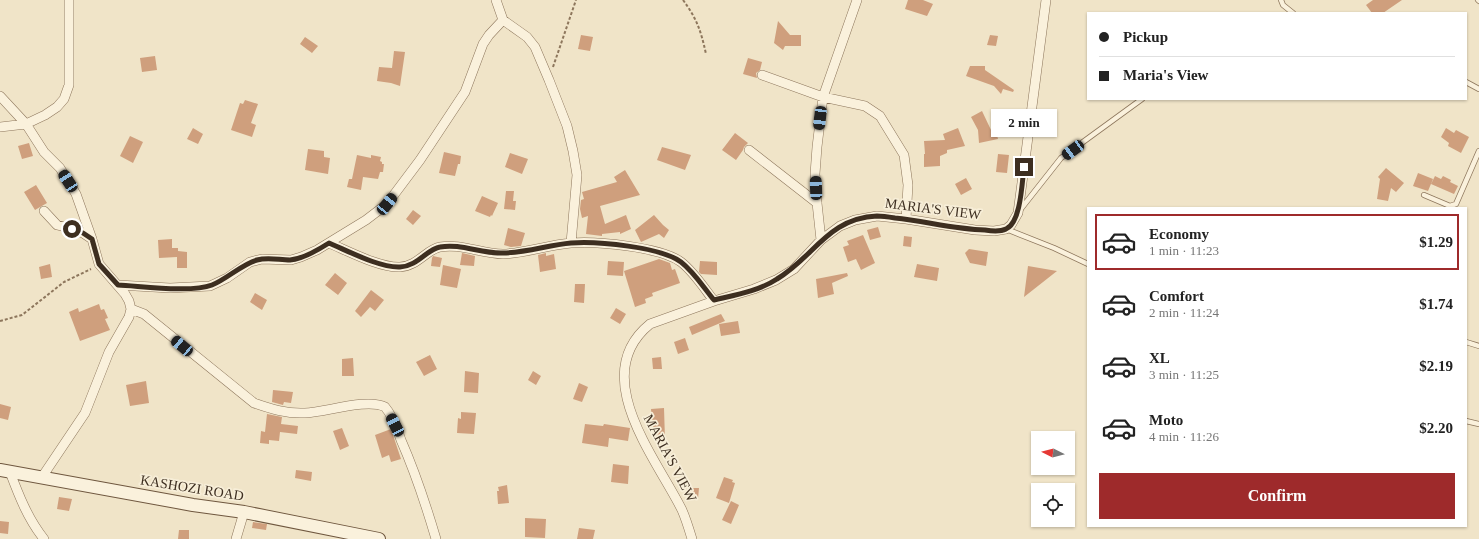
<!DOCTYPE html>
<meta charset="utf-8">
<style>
body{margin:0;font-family:Georgia,serif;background:#f6f6f6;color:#222;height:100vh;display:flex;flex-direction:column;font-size:15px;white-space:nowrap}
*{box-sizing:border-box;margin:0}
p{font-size:13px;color:#767676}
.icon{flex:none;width:22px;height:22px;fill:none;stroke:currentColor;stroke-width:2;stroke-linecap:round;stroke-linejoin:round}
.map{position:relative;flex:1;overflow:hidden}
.side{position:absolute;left:1087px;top:207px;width:380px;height:320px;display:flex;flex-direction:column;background:#fff;border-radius:0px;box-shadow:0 1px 3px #0004}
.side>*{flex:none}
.banner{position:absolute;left:1087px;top:12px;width:380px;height:88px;border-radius:0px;box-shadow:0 1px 3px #0004;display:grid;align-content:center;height:88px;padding:0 12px;background:#fff}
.needle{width:26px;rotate:276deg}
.fabs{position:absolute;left:1031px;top:431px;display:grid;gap:8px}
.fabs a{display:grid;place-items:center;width:44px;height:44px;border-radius:0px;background:#fff;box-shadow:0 1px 3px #0004;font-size:20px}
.end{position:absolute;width:18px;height:18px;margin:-9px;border:5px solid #3d2e20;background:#fff;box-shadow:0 0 0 2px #fff}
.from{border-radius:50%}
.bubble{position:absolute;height:28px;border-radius:0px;background:#fff;box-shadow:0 1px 3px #0004;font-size:13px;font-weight:700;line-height:28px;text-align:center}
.car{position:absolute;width:12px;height:24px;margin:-12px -6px;border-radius:5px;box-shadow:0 0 3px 1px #0007;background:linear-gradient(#222 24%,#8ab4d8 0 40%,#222 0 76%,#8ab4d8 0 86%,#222 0)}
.banner b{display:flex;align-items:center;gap:14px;height:38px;font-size:15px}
.banner b+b{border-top:1px solid #e0e0e0}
.banner i{width:10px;height:10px;background:#222}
ul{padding:7px 0 0;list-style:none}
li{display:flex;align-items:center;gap:12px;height:56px;margin:0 8px 6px;padding:0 4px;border:2px solid transparent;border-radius:0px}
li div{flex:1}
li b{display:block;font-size:15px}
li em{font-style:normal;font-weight:700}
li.active{border-color:#9e2a2b}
li>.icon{width:36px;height:36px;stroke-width:1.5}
.primary-button{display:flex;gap:8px;margin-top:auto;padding:8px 12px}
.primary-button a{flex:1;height:46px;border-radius:0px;background:#9e2a2b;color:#fff;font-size:16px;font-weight:700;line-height:46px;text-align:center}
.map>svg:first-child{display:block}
.building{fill:#cf9f7d}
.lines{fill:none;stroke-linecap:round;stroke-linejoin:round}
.lane-casing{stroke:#8d765c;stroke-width:6}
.street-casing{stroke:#8d765c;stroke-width:10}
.secondary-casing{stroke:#6f573f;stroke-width:14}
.path{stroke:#8d765c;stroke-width:2;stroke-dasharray:3 2;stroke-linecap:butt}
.lane{stroke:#faf1dc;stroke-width:4.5}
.street{stroke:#faf1dc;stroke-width:9}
.secondary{stroke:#faf1dc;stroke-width:12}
.route{stroke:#3d2e20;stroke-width:5}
.labels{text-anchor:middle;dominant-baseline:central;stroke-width:3.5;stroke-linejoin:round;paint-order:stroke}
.street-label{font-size:14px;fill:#3d2e20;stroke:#f7eed8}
</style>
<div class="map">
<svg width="1479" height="539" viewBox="0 0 1479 539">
<rect width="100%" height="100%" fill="#f0e4c8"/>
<path class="building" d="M908,0H923L933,4L927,16L905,9Z
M1373,0H1402L1383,13H1372L1366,5Z
M778,21L790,35H801V46H785L783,50L774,43Z
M581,35L593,37L590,51L578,49Z
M990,35L998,36L996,46L987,45Z
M305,37L318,46L312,53L300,44Z
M394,51L405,52L400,86L391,83L377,81L379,67L392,68Z
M155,56L157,70L142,72L140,58Z
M748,58L762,62L760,70L756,73L757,78L743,74Z
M970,66H985V70L1014,90L1013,92L1003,89L1001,94L994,86L966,76Z
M245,100L258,104L251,123L256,125L252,137L231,130L240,103L243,104Z
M982,111L991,130H992L993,132L996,131L998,139L979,143L978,130L971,117Z
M193,128L203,134L198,144L187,139Z
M958,128L965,146L947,150V153L940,156V166L924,167V154H925L924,141L945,140L943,134Z
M1446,128L1454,133L1456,130L1469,137L1461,153L1448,146L1449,143L1441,137Z
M735,133L748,143L744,147L743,150L736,160L722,150Z
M130,136L143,142L133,163L120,156Z
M29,143L33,156L22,159L18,146Z
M662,147L691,155L685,170L657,160Z
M308,149L324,151V157L330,158L328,174L305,170Z
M444,152L461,156L460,164H458L455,176L439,173Z
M510,153L528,159L522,174L505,167Z
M998,154L1009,155L1007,173L996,172Z
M357,155L371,158V155L381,157L380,161L382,162V164H384L383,172H380L378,179L363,177L361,190L347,187L349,179H352Z
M1386,168L1404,183L1396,192L1391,188L1388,201L1377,199L1380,179L1378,177Z
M625,170L640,195L600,206L605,224L626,215L631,229L620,234V232L602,234V236L586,234L588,216L582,218L580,209L581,200L584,199L582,192L617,182L614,177Z
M1418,173L1433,179L1428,191L1413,186Z
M1435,176L1441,179L1443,176L1451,180L1450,182L1458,186L1454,194L1431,184Z
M966,178L972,189L961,195L955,184Z
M36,185L47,203L35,210L24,192Z
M506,191H514L513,201H516L515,210L504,209Z
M482,196L498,203L492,216L491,215L490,217L475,211Z
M413,210L421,216L413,225L406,219Z
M654,215L663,225L669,230L664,238L659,234L641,242L635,230Z
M878,227L881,237L870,240L867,230Z
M508,228L525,233L521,246L511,247L504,245Z
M863,235L875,263L861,270L856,259L848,262L843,247L849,245L847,241Z
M904,236L912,237L911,247L903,246Z
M172,239V248H178V251L187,252V268H177V257L159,258L158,240Z
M969,249L988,252L986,266L970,263L965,253Z
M462,253L475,256L474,266L460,265Z
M546,253V256L554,254L556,269L540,272L538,255Z
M433,256L442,258L440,267L431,266L432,258Z
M659,259L670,263L672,270L675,269L680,283L652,293L653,296L645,299L646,303L635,307L624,271Z
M608,261L624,262L623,276L607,275Z
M700,261L717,262V275L701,274L699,272Z
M50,264L52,277L41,279L39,267Z
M917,264L939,268L937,281L914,277Z
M443,265L461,269L457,288L440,285Z
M1028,266L1057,271L1024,297Z
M335,273L347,283L338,295L325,285Z
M847,273L848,276L832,283L834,294L818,298L816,279Z
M575,284H585L584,303L574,302Z
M371,290L384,300L375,311L370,307L361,317L355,311Z
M255,293L267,300L262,310L250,302Z
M99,304L101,310L104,309L108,318L105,319L110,330L80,341L69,312L78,308L79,312Z
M616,308L626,314L620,324L610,318Z
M721,314L725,321L692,335L689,327Z
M738,321L740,333L721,336L719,324Z
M685,338L689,350L678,354L674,342Z
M430,355L437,369L424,376L416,362Z
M661,357L662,369H653L652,358Z
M353,358L354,376H342V359Z
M465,371L479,373L478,393L464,392Z
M533,371L541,376L536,385L528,380Z
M146,381L149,403L130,406L126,385Z
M579,383L588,387L582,402L573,399Z
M273,390L293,392L291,403L284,402L283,405L272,402Z
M0,404L11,407L8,420L0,418Z
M664,408L665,440H654L653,424H652L651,409Z
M461,412L476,413L474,434L457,433L458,418L461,419Z
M267,414L282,417L281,424L298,426L297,434L280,432L279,441L269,440V444L260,443L261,431L265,432Z
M585,424L603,426L604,424L630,428L628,441L609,438L608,447L582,443Z
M342,428L349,446L340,450L333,431Z
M391,429L401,459L391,462L389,455L382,458L375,435Z
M613,464L629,466L628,484L611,482Z
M296,470L312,472L311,481L295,478Z
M724,477L733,480L732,482L735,483L729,503L716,498Z
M507,485L509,503L498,504L497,491H499L498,487Z
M690,488H699L698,499L690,498Z
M59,497L72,499L69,511L57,509Z
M731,501L739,505L731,524L722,520Z
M525,518L546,519L545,538L525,537Z
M0,521L9,522L8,534L0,533Z
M253,522L267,524L266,530L252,528Z
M579,528L595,530L593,539H577Z
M179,530H189V539H178Z"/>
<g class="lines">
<g class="lane-casing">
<path id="lane" d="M1281,0L1283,5L1293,13
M1478,0L1479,1
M1466,82L1479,89
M1424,195L1450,206L1456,204L1479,151
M1020,210L1061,158L1142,99
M1006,229L1054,248L1088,264
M1466,342L1479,346
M1466,421L1479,424"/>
</g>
<g class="street-casing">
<path id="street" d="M496,0L503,20L527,37L535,47L549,80L567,126L573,151L577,175L571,243
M762,75L823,97L865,106L880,116L904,155L908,185L906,219
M0,96L26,124L44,152L60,168L76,194L92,239
M0,127L26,124L45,115L57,107L64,99L69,85V0
M749,150L817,203
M821,240L817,203L815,174L817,147L823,97L857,0
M329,243C348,251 380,268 400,267C418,266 427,249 440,247C461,243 481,254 503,254C526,253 548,245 571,243C597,241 661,247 681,262C694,272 704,288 714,301
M118,285L170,288L210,286L227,278L250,262L262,259L291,260L301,257L317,250L366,220L387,204L420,160L465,92L483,44L489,35L503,20
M131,309L144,314L254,403C271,409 287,414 305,413C326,412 368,398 385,407C393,416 397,429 401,440C415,472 426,505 436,539
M10,472C19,496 28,519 44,539
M42,477L85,413L109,352L129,317L131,309L129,301L125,294L99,264L92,239L83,233L73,229L57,225L44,211
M236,539L244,512
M692,539C689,529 686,519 682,510C656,458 587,375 650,324L714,301L754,289L776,280L794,269L821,240L840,226L855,220L877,216L906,219L975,230L994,231L1006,229L1011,225L1018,213L1046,0"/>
</g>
<g class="secondary-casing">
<path id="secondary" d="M0,470L193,505L244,512L379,539"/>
</g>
<path class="path" d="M683,0C697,19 701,31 706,54
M553,67L576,0
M0,321L22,315L64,282L91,269"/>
<use href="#lane" class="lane"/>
<use href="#street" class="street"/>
<use href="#secondary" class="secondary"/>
</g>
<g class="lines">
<path class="route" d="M72,229L83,233L92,239L99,264L118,285C141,286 191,293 212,285C227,279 242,264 257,260C268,257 279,260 290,260C303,259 318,250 329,243C348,251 380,268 400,267C418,266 427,249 440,247C461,243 481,254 503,253C526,253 548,245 571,243C597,241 661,247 681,262C694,272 704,288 714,300C735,295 759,291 777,279C814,257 828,218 877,216C883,216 889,217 895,218C925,221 954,229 985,230C991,231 1000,232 1006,229C1021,223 1022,182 1024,167"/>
</g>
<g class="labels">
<g class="street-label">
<text transform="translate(933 209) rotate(7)">MARIA'S VIEW</text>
<text transform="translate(670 458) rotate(62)">MARIA'S VIEW</text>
<text transform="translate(192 488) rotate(9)">KASHOZI ROAD</text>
</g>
</g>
</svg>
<div class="fabs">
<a><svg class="needle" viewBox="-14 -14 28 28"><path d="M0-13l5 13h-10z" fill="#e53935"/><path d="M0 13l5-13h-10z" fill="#767676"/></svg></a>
<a><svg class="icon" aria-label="locate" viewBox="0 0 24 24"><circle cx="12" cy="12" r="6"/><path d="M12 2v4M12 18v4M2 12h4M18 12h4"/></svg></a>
</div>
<i class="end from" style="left:72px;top:229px"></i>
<i class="end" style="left:1024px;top:167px"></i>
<div class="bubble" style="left:991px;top:109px;width:66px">2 min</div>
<i class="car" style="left:820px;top:118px;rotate:187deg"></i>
<i class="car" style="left:1073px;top:150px;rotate:234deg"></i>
<i class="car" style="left:68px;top:181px;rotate:327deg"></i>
<i class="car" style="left:816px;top:188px;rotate:358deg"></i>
<i class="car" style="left:387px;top:204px;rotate:39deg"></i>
<i class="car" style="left:182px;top:346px;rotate:310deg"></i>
<i class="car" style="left:395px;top:425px;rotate:333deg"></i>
<div class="banner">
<b><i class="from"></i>Pickup</b>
<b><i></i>Maria's View</b>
</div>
<section class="side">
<ul>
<li class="active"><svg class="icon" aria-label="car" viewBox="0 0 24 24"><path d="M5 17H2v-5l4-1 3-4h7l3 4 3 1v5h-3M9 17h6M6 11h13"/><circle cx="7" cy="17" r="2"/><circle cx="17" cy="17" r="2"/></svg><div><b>Economy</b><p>1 min · 11:23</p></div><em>$1.29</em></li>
<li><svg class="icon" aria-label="car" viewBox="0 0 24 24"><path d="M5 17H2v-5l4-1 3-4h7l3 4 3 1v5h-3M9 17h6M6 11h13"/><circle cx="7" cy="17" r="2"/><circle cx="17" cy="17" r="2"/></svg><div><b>Comfort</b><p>2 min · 11:24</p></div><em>$1.74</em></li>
<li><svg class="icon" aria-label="car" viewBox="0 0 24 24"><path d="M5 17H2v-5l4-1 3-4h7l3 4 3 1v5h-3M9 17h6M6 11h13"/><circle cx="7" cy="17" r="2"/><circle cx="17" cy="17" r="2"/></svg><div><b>XL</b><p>3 min · 11:25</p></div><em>$2.19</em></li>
<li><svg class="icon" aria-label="car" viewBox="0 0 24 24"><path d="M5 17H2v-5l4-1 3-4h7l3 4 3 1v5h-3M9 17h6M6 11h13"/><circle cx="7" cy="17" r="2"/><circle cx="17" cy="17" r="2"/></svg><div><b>Moto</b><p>4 min · 11:26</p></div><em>$2.20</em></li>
</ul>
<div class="primary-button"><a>Confirm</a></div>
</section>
</div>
